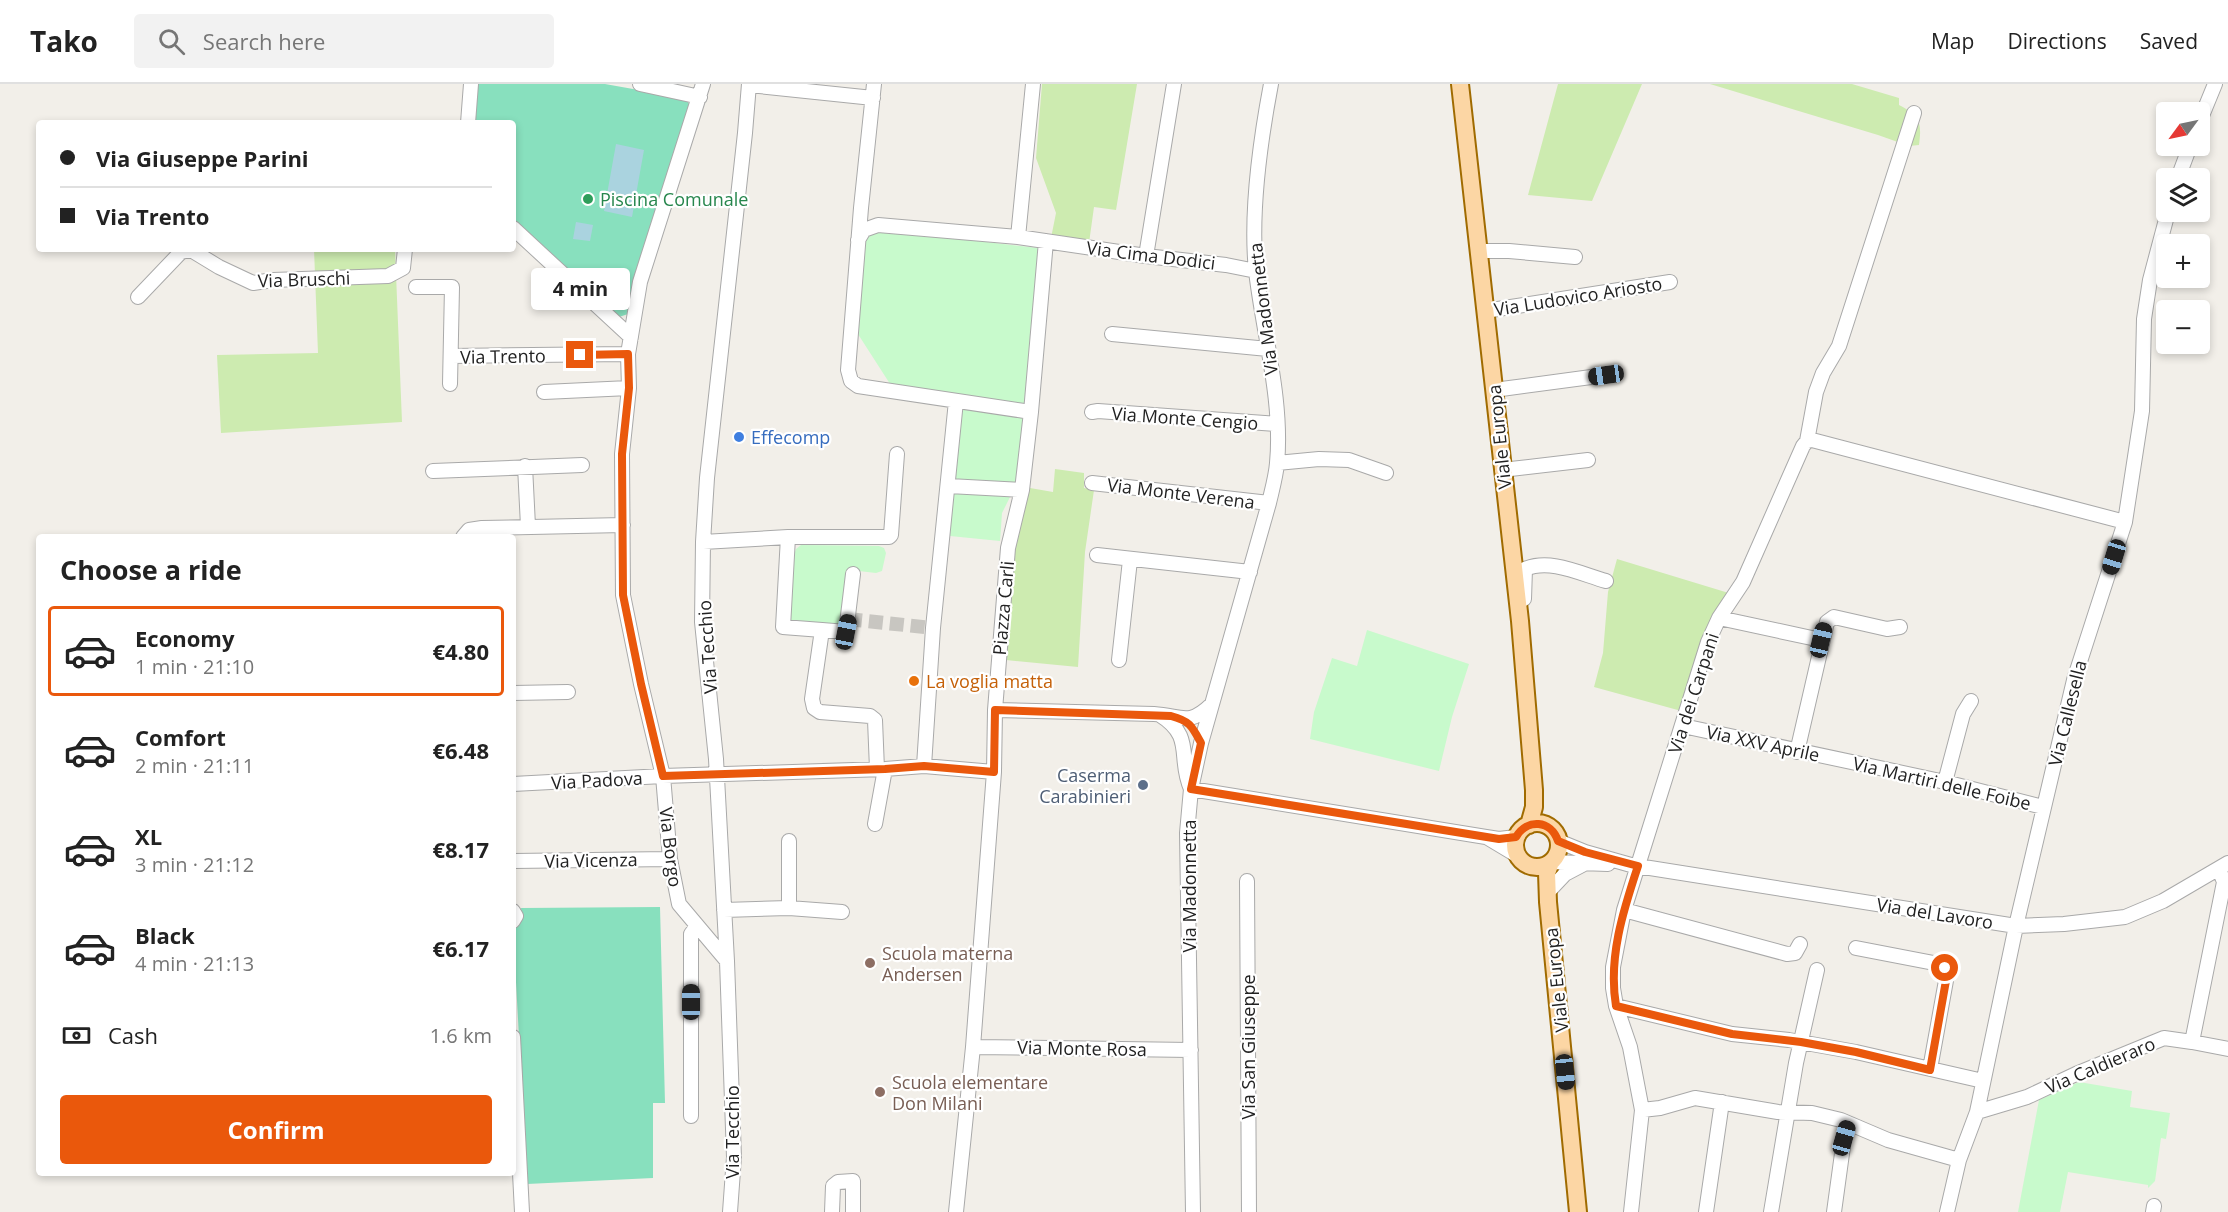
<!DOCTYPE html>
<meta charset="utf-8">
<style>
body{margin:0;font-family:"Open Sans",sans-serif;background:#f2f2f2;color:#222;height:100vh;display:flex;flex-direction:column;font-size:22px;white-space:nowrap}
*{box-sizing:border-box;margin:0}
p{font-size:20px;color:#767676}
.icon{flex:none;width:33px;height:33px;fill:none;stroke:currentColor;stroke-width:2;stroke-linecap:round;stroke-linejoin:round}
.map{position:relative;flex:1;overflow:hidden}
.sheet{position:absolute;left:36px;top:450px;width:480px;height:642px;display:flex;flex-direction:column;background:#fff;border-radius:6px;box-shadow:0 3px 9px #0003}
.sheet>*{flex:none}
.banner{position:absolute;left:36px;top:36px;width:480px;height:132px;border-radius:6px;box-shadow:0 3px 9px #0003;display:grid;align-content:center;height:132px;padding:0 24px;background:#fff}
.needle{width:39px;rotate:237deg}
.tools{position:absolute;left:2156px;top:18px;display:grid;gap:12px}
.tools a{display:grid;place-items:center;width:54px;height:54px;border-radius:6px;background:#fff;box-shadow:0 3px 9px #0003;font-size:30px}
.end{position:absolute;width:27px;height:27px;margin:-14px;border:8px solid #ea580c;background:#fff;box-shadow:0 0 0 3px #fff}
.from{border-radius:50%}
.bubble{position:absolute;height:42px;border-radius:6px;background:#fff;box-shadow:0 3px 9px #0003;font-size:20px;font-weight:700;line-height:42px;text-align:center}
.car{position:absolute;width:18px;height:36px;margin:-18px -9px;border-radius:8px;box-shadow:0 0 4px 2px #0007;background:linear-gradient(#222 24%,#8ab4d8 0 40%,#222 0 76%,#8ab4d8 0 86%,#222 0)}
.banner b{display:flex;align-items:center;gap:21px;height:57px;font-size:22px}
.banner b+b{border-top:2px solid #e0e0e0}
.banner i{width:15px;height:15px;background:#222}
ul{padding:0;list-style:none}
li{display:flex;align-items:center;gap:18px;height:90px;margin:0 12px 9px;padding:0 12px;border:3px solid transparent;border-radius:6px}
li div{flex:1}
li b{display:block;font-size:22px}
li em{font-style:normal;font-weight:700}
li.active{border-color:#ea580c}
li>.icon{width:54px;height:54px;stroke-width:1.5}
h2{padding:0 24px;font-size:27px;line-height:72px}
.pay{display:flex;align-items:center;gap:15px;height:66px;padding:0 24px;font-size:22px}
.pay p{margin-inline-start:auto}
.action{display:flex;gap:12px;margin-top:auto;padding:12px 24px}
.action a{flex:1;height:69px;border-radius:6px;background:#ea580c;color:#fff;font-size:24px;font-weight:700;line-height:69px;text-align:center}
header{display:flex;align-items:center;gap:36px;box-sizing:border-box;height:84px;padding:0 30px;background:#fff;border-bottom:2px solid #e0e0e0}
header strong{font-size:28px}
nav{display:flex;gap:33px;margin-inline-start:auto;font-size:21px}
.search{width:420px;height:54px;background:#f2f2f2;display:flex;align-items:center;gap:15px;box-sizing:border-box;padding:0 21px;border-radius:6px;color:#767676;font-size:22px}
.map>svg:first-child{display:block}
.grass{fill:#cdebb0}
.park{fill:#c8facc}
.pitch{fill:#88e0be}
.water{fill:#aad3df}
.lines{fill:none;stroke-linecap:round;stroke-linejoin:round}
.minor-tunnel{stroke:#c8c6c1;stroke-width:14;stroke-dasharray:14 7;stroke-linecap:butt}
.minor-casing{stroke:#a9a9a9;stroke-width:16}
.major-casing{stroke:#a06b00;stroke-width:20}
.minor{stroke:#fff;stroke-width:14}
.major{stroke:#fcd6a4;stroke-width:16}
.route{stroke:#ea580c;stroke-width:8}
.leisure-dot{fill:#2e9e5b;stroke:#fff;stroke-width:2}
.shop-dot{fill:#3f7fe0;stroke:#fff;stroke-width:2}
.food-dot{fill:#e8710a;stroke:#fff;stroke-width:2}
.service-dot{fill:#5c6f8a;stroke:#fff;stroke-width:2}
.education-dot{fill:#8d6e63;stroke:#fff;stroke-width:2}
.labels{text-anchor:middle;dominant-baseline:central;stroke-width:4.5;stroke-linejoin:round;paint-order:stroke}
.leisure-label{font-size:18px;fill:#27864d;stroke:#fff;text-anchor:start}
.street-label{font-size:18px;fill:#222;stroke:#fff}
.shop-label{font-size:18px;fill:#366cbe;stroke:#fff;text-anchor:start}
.food-label{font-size:18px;fill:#c56008;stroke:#fff;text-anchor:start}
.service-label{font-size:18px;fill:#4e5e75;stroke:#fff;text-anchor:end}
.education-label{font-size:18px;fill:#785e54;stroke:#fff;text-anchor:start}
</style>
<header>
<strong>Tako</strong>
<div class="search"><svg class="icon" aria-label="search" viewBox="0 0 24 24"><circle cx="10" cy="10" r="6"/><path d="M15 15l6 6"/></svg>Search here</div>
<nav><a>Map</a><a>Directions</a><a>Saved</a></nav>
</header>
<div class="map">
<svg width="2228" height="1128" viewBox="0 0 2228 1128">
<rect width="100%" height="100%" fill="#f2efe9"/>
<path class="grass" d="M1042,0H1137L1116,126L1094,123L1089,159L1051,154L1056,129L1036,74Z
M1558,0H1642L1592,117L1528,111Z
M1710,0H1852L1899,14V21C1920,32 1922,38 1919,61L1909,62L1878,51Z
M314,165H395L402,338L221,349L217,271L318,269Z
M1055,385L1084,389V404L1094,406L1085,468L1078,583L1006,576L1014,462L1018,438L1030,404L1053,408Z
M1617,475L1732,510L1685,628L1594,603L1603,569L1608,508Z"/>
<path class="park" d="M875,145L1038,164L1017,399L1002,429L1000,457L950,452L962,313L892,303L856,247L865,153Z
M801,461L879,462L884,464L886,469L882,487L876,489L850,486L844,542L788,541L794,471L796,465Z
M1367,546L1469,580L1452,633L1439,687L1310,655L1314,628L1332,574L1357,582Z
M2079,998L2132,1007L2130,1023L2170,1029L2166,1055L2161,1054L2155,1097L2148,1104V1101L2068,1088L2060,1128H2018L2039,1016Z"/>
<path class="pitch" d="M475,0H605L678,13L688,18L693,28L631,229L619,233L513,138V39H472Z
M660,823L665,1019H653V1094L527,1100L513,843L522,833L521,824Z"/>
<path class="water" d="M616,60L644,66L632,133L604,127Z
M576,138L593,141L590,157L573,155Z"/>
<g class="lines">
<path class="minor-tunnel" d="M848,535L933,544"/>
<g class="minor-casing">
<path id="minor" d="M640,0L700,13
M703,0L640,198L628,270L629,304L622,370L623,511L641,600L663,692L670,775L679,820L727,877
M874,0L861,124L848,286L851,297L858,302L1031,328
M749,1L873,14
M468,39L471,0
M2199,39L2215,0
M2178,94L2190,62
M513,144L631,253
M1018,153L1033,0
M858,156L864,146L878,141L1018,153L1146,172L1226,181L1256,187
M1480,167H1509L1575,173
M1146,172L1174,0
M416,203H452L450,300
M138,213L181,168L191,166L219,183L253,199L273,196L388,192L403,184L405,165
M1485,227L1670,198
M1112,250L1268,265
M451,272L628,270
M1494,306L1606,291
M544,308L629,304
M1092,328L1098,327L1277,340
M1807,357L1816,308L1823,289L1839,262L1914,29
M1277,379L1319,375L1349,376L1386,389
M525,382L528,442
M1502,386L1588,376
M433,387L582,381
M1092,399L1269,419
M949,402L1022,406
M463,453L469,446L482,444L623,441
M788,453L783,543L822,546L812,615L814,624L820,628L870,632L875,636L877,685
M703,458L788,453H889L891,451L897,370
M1097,471L1250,488
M1524,515L1525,485C1550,474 1581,490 1606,497
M1719,534L1821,556
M822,546L846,548L853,490
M1119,576L1130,476
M513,609L568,608
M995,626L1154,630C1183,632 1188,643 1212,620
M1160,631C1195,653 1177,673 1191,705L1486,753L1499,755L1516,753
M1683,642L1945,698L2043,723
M1797,668L1827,538L1834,533L1887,545L1900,543
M924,682L933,544L956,317
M1945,698L1963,630L1971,617
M513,700L663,692L885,685L924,682L994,688
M875,740L885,685
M1488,754L1518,772
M789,757V824
M1558,757L1585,768L1631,781L2016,842L2064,840L2125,833L2163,817L2228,779
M513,777L670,775
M1551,778L1608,780
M1247,797L1249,1128
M1548,808L1565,790L1584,780
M724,826L789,824L842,828
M1624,826L1787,870L1795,869L1800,860
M513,827L516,832L513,837
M1856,864L1939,880L1945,884L1947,891L1930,985
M1616,922L1732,950L1789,956L1856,968L1983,997
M513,953L522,1128
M2192,958L2228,965
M973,963L1191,966
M1642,1026L1660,1024L1695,1014L1778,1028L1812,1029L1841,1036L1888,1056L1959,1076
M1977,1028L2027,1013L2076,990L2164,954L2192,958L2224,798L2219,785
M691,1032V850L697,842
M730,1128L734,1073L727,877L716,675L702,538L703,458L707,394L745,49L749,0
M832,1128L833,1102L838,1098L853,1097V1128
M956,1128L973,963L994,688L995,626L1008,464L1022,406L1031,328L1046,157
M1193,1128L1187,749L1191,705L1201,659L1269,419C1272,406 1276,392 1277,379C1283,317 1263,248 1256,187C1250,128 1260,58 1271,0
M1631,1128L1642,1026L1630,963L1616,922L1613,904V883L1624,826L1708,558L1719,534L1743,498L1803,362L1807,357L1812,356L2125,438
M1706,1128L1722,1018
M1771,1128L1796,979L1817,886
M1834,1128L1844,1055L1848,1040
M1947,1128L1959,1076L1977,1028L2016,842L2074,596L2125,438L2142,327L2144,235L2150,196L2168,128
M2153,1128L2154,1122"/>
</g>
<g class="major-casing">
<path id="major" d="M1460,0L1520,537L1534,706V723L1529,741
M1515 761a22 22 0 1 1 44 0a22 22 0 1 1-44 0Z
M1551,778L1547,789L1548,818L1578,1128"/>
</g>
<use href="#minor" class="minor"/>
<use href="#major" class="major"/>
</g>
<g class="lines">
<path class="route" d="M580,271L628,270L629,304L622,370L623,511L641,600L663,692L885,685L924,682L994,688L995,626L1171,632C1190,637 1192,642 1201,659L1191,705L1499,755L1516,753C1527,734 1551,736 1558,757L1585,768L1638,782C1623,827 1608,874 1616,922L1732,950L1801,958L1856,968L1930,986L1947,891L1945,884"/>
</g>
<circle class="leisure-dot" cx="588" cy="115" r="6"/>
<circle class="shop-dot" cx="739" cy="353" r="6"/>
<circle class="food-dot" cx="914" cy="597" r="6"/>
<circle class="service-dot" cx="1143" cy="701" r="6"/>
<g class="education-dot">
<circle cx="870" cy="879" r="6"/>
<circle cx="880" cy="1008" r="6"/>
</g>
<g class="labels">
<g class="leisure-label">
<text x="600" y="115">Piscina Comunale</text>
</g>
<g class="street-label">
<text transform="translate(1151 171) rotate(7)">Via Cima Dodici</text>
<text transform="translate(304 195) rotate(-2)">Via Bruschi</text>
<text transform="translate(1578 212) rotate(-9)">Via Ludovico Ariosto</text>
<text transform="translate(1263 225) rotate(-97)">Via Madonnetta</text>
<text transform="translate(503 272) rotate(-1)">Via Trento</text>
<text transform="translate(1185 334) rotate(4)">Via Monte Cengio</text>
<text transform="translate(1499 353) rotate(-96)">Viale Europa</text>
<text transform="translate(1181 409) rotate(7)">Via Monte Verena</text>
<text transform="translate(1003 524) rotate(-85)">Piazza Carli</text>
<text transform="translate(707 563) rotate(-94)">Via Tecchio</text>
<text transform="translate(1693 609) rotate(-72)">Via dei Carpani</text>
<text transform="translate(2067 629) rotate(-76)">Via Callesella</text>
<text transform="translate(1763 659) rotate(12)">Via XXV Aprile</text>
<text transform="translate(597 696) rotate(-3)">Via Padova</text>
<text transform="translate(1942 699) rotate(13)">Via Martiri delle Foibe</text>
<text transform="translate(671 763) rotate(83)">Via Borgo</text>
<text transform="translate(591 776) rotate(-1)">Via Vicenza</text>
<text transform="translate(1189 802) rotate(-90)">Via Madonnetta</text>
<text transform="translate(1935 829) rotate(9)">Via del Lavoro</text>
<text transform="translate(1556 896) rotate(-96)">Viale Europa</text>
<text transform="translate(1248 963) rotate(-90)">Via San Giuseppe</text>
<text transform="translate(1082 964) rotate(1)">Via Monte Rosa</text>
<text transform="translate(2100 981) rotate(-23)">Via Caldieraro</text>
<text transform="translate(732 1048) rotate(-90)">Via Tecchio</text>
</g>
<g class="shop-label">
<text x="751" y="353">Effecomp</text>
</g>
<g class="food-label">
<text x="926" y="597">La voglia matta</text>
</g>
<g class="service-label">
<text x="1131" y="691">Caserma<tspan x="1131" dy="21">Carabinieri</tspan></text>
</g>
<g class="education-label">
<text x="882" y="869">Scuola materna<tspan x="882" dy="21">Andersen</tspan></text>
<text x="892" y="998">Scuola elementare<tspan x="892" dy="21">Don Milani</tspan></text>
</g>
</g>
</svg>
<div class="tools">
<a><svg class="needle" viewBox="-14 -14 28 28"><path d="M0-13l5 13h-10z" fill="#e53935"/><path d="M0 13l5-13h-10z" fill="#767676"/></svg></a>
<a><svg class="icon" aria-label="layers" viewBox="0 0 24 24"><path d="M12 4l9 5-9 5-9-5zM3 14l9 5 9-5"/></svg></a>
<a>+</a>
<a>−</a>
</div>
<i class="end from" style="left:1945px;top:884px"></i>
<i class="end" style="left:580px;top:271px"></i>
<div class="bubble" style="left:531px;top:184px;width:99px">4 min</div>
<i class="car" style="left:1606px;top:291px;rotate:262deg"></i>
<i class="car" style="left:2114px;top:473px;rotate:197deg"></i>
<i class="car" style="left:846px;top:548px;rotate:11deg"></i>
<i class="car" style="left:1821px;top:556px;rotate:13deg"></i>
<i class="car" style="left:691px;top:918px;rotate:0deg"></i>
<i class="car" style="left:1565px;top:988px;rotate:174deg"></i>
<i class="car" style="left:1844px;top:1054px;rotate:16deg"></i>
<div class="banner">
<b><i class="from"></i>Via Giuseppe Parini</b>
<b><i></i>Via Trento</b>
</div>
<section class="sheet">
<h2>Choose a ride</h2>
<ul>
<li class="active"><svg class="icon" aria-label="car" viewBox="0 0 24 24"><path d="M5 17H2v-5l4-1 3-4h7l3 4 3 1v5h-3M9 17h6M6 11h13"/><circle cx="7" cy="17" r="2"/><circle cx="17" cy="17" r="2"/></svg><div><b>Economy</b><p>1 min · 21:10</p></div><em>€4.80</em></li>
<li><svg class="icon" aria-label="car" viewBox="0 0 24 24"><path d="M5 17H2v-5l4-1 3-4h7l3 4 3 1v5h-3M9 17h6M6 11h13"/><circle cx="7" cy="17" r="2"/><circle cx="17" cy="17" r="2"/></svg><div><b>Comfort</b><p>2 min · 21:11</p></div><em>€6.48</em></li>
<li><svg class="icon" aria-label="car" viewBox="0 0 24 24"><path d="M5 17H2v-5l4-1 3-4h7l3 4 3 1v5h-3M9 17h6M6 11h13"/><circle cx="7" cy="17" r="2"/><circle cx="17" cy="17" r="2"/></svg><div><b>XL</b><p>3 min · 21:12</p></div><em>€8.17</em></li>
<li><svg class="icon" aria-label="car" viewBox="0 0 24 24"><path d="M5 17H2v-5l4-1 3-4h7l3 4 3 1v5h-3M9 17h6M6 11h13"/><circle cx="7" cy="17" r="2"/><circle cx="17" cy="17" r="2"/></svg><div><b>Black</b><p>4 min · 21:13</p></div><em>€6.17</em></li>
</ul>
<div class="pay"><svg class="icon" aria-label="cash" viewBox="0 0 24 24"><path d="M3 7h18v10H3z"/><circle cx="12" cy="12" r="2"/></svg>Cash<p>1.6 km</p></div>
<div class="action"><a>Confirm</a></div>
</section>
</div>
